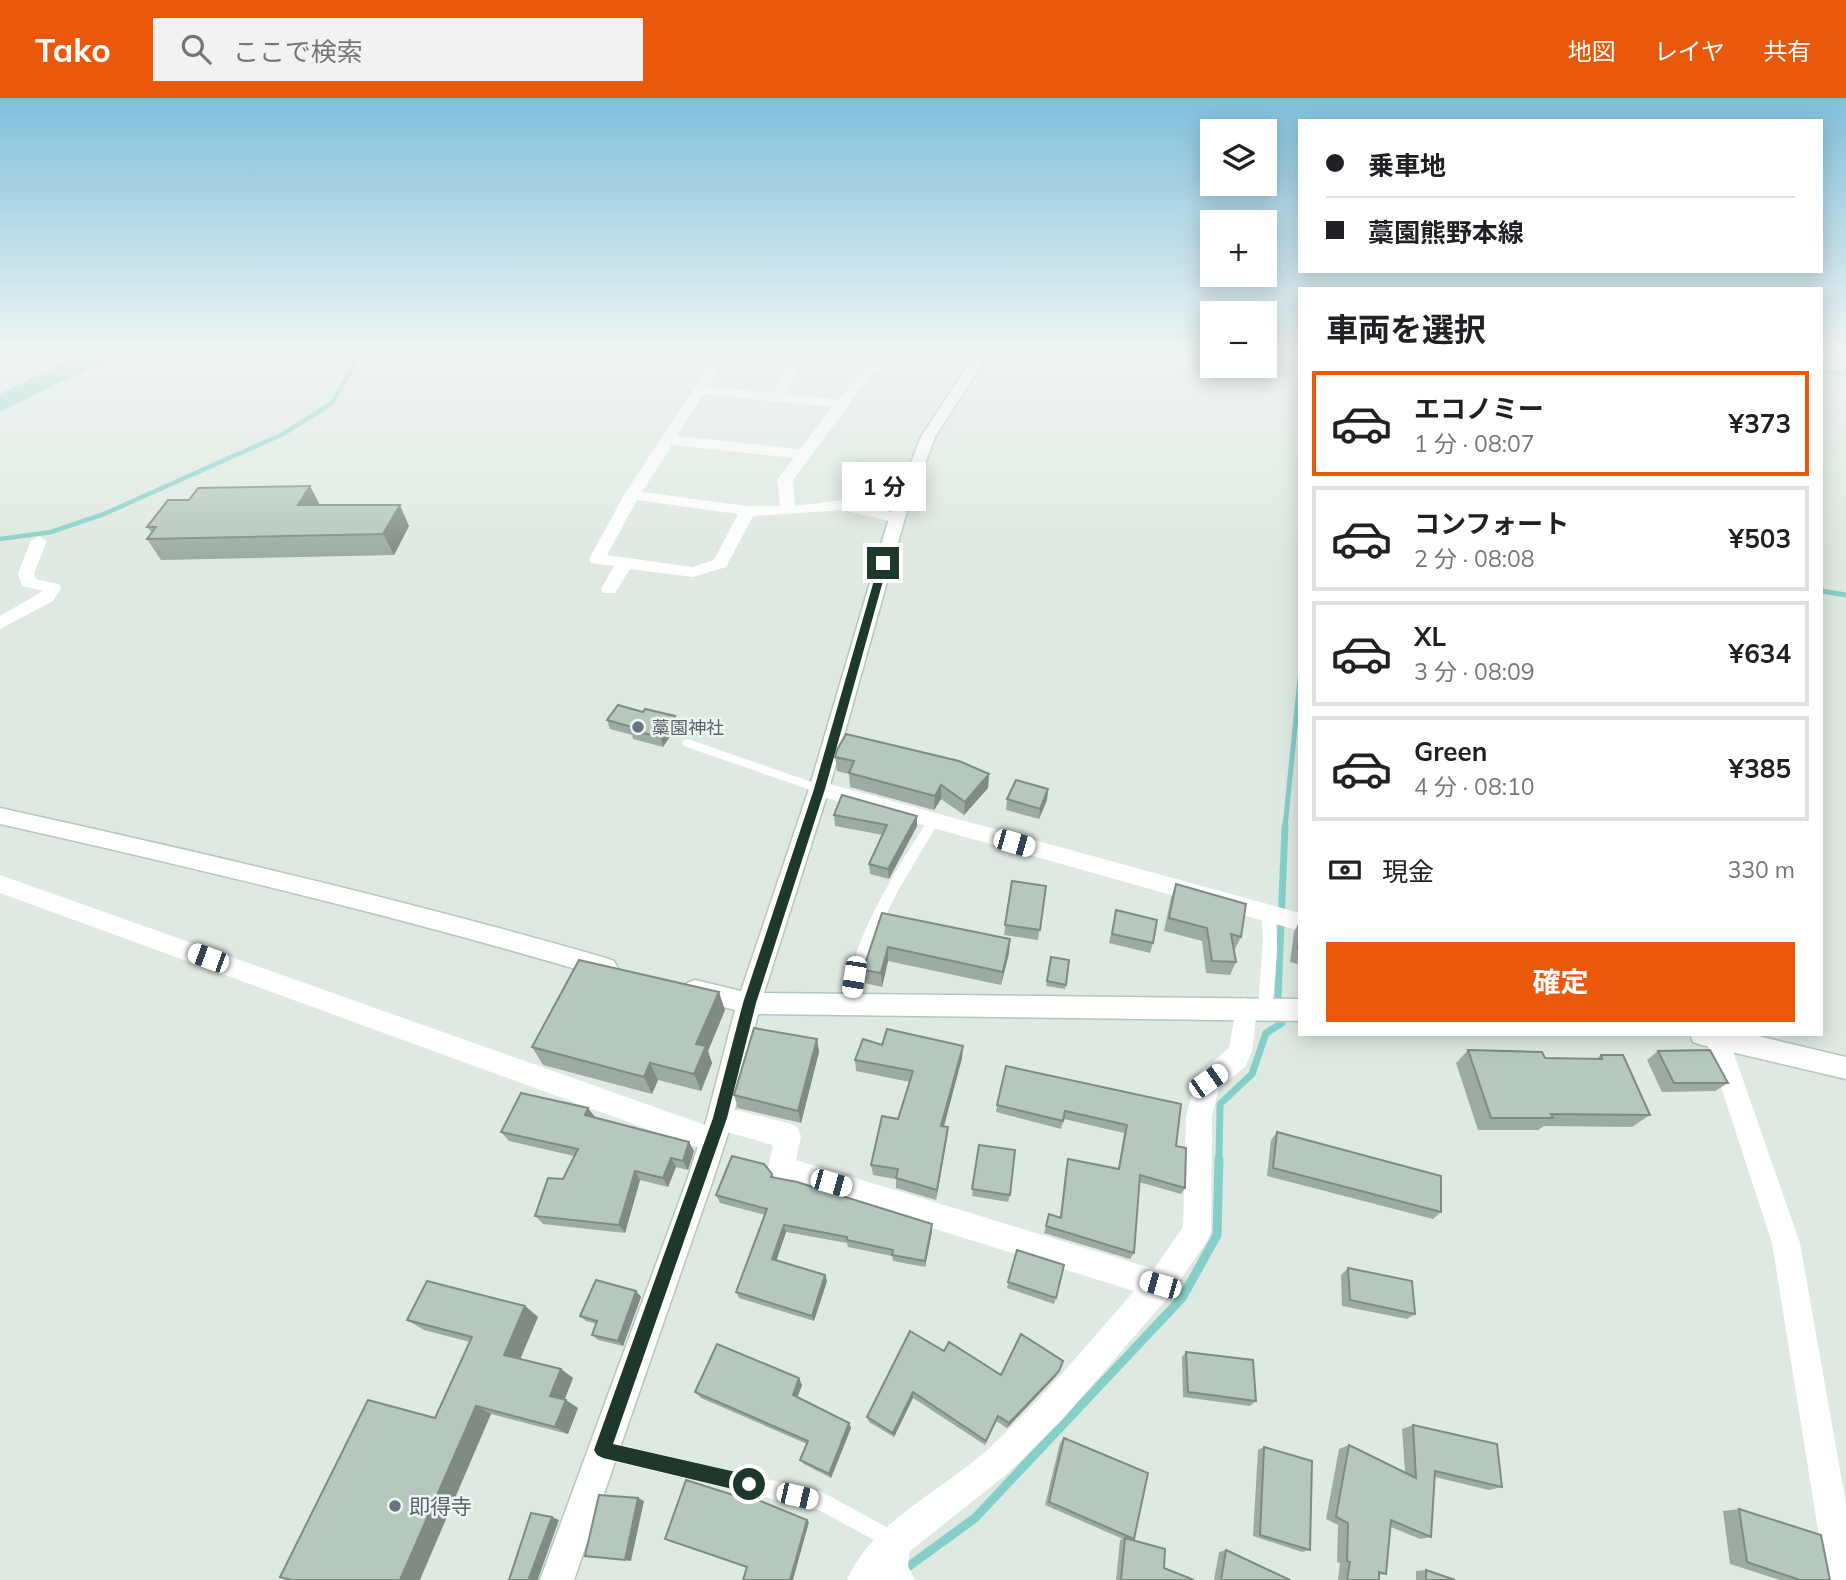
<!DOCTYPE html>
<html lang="ja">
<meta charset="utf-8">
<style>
body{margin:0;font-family:Mulish,"Noto Sans JP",sans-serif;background:#f2f2f2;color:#202124;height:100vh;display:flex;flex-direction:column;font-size:26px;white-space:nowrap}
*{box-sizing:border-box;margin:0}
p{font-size:23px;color:#757577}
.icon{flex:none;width:38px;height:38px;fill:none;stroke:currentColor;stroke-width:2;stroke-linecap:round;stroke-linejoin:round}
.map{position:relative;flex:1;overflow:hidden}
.panel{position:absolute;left:1298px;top:189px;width:525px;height:749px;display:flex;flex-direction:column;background:#fff;border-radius:0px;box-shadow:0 4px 18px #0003}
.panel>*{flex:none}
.banner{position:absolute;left:1298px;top:21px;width:525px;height:154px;border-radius:0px;box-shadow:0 4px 18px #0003;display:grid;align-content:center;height:154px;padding:0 28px;background:#fff}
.fabs{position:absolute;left:1200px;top:21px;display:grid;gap:14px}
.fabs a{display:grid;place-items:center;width:77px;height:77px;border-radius:0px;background:#fff;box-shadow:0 4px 18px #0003;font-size:35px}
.end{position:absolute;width:32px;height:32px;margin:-16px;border:9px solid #1f382c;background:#fff;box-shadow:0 0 0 4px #fff}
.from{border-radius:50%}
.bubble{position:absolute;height:49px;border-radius:0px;background:#fff;box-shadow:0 4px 18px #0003;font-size:23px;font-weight:700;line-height:49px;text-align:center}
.car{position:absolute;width:21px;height:42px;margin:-21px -10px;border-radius:9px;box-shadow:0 0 5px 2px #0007;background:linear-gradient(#fff 24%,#345 0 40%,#fff 0 76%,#345 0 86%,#fff 0)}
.banner b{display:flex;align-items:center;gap:24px;height:66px;font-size:26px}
.banner b+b{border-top:2px solid #e0e0e0}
.banner i{width:18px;height:18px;background:#202124}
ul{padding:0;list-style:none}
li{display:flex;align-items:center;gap:21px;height:105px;margin:0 14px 10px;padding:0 14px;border:4px solid #e0e0e0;border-radius:0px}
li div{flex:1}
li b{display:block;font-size:26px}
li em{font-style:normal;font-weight:700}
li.active{border-color:#ea580c}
li>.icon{width:63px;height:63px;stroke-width:1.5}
h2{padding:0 28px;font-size:32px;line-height:84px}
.pay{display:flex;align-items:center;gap:18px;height:77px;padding:0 28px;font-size:26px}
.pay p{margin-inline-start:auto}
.action{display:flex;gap:14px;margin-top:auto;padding:14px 28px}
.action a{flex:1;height:80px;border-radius:0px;background:#ea580c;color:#fff;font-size:28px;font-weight:700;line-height:80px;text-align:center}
header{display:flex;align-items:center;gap:42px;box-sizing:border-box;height:98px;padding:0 35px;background:#ea580c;color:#fff}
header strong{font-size:33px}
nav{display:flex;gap:38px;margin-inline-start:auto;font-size:24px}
.search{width:490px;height:63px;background:#f2f2f2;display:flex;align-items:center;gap:18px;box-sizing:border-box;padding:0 24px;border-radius:0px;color:#757577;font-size:26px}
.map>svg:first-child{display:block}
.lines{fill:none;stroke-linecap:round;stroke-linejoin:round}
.stream-far3{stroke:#85cfc8;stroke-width:4.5}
.stream-far2{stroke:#85cfc8;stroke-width:5}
.stream-far1{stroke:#85cfc8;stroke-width:7}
.stream{stroke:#85cfc8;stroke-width:9}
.river{fill:#85cfc8;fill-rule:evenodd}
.secondary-casing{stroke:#b1c9ba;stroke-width:3}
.lane{fill:#fff;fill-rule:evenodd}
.street{fill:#fff;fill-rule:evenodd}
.secondary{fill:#fff;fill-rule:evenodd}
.wall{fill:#9daba2}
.shaded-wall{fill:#7f8b84}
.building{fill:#b6c7bc;stroke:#7f8b84;stroke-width:2}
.route{fill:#1f382c}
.worship-dot{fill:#6b7280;stroke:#eef6f0;stroke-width:2.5}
.labels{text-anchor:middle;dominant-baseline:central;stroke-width:5;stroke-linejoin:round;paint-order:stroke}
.worship-label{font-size:18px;fill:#5b616d;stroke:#eef6f0;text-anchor:start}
.near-worship-label{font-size:21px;fill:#5b616d;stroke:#eef6f0;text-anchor:start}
</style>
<header>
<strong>Tako</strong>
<div class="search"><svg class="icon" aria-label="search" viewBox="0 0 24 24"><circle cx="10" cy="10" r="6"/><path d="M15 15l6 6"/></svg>ここで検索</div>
<nav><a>地図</a><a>レイヤ</a><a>共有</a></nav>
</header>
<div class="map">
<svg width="1846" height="1482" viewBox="0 0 1846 1482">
<rect width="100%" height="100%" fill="#dee9e1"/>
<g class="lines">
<path class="stream-far3" d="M1822,273L1846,276
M0,441L51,434L104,416L283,336L332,305L361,255"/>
<path class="stream-far2" d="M1822,493L1846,497
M1285,729L1300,580"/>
<path class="stream-far1" d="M1219,1062L1220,1006L1252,976L1266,935L1282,925L1278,898L1285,728"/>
<path class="stream" d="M890,1482L975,1420L1182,1200L1217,1137L1219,1061"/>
<path class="river" d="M83,255H114L110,260L0,314V296Z"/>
<g class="secondary-casing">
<path id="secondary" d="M976,255H989L935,339L905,420L829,691L764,895L1300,901V923L758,916L733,1020L713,1082L574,1482H540L687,1082L707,1020L735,912L687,899L683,892L687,885L695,882L741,893L809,691L889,420L921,339Z
M0,710C204,755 406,802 606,860L614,863L618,870L614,877L606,880C406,820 204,772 0,726Z
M1690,936H1750L1846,959V981L1702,947L1693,944Z"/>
</g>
<path class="lane" d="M688,641L823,688L825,691L819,695L684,648L682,645L684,642Z
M934,717L938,719L940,722L899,791L878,832L869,856L855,910L850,912L845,910C842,903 845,897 847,889C860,827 896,772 930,719Z
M1267,810L1272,811C1282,838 1274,882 1272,911L1270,915L1265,917L1260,915L1258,911L1263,840L1261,815L1262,811Z
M603,1343L822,1394L901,1437L903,1444L901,1451L894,1453L819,1412L603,1361L597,1358L594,1352L597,1346Z"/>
<path class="street" d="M717,255H730L708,289L773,295L795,255H807L786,296L838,302C851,285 867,271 879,255H891L881,271L869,279L793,382L795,408L843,402L903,417L905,420L897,425L843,412L753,418L726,469L693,479L630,471L615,495H603L601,491L614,468L591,465L589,461L624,397ZM703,296L832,309L800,351L677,338ZM672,347L794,360L777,382L780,408H748L642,394ZM637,402L738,416L714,462L692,469L607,457Z
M39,438L47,443L34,475L36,481L59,486L61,490L53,503L0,531V518L43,493L22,488L18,475L31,443Z
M819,683L1300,815V833L812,696L809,691L812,686Z
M0,777L711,1029L707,1020L711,1011L720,1008L788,1025L797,1029L801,1038L796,1062L1154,1171L1183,1129L1186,1018L1196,983L1199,975L1229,950L1237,904L1245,900L1253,904L1257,911L1252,954L1245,969L1219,990L1212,1018L1211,1133L1207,1143L1170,1197L1062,1322L1007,1376L910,1453L908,1468L915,1482H847C872,1424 941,1393 986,1353C1040,1304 1086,1248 1134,1193L781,1083L772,1079L768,1070L773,1047L720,1032L726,1042L722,1051L713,1055L0,795Z
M1697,936H1727L1800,1145L1846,1406V1482H1826L1772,1145L1707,946L1700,944Z"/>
<use href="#secondary" class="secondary"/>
</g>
<path class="wall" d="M320,407L409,428L394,457L161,462L147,441L152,435L147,429Z
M643,614L675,618L677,628L663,649L633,641L632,637L610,631L607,622Z
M835,659L989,676L988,690L964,717L941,701L934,712L850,689L849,676L837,673Z
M1048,691L1047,702L1039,721L1006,712L1007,701Z
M834,717L917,728L889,781L870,776L869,766L883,737L835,728Z
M1012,783L1046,788L1038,842L1004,837Z
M1176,786L1241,839L1235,851H1234L1236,864L1230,877L1206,875L1202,843L1164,833L1171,800Z
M1116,812L1153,845L1150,855L1109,845Z
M882,815L1009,855L1001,887L888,863L882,889L864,885L863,872Z
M1300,822V867L1290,864L1294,834Z
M1051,859L1069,862L1065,891L1046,888Z
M725,912L708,953L712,965L701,993L658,982L652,996L543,967L532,949Z
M817,941L819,954L801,1025L738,1010L734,997Z
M882,947L963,948L962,960L944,1028L947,1040L936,1102L896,1090V1081L873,1077L871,1067L898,1021L910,984L856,973L855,962Z
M1468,952L1545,960L1596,961L1601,957L1650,1017L1632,1029L1544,1028L1538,1032H1478L1456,965Z
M1658,953L1728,985L1715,993L1662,994L1647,962Z
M1006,968L1176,1048L1185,1090L1181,1096L1139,1084L1134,1155L1130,1161L1044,1135L1049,1116L1060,1119L1066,1068L1068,1061L1118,1071L1124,1035L1064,1021L1061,1031L996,1014Z
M595,1019L694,1053L688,1072L676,1069L668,1089L640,1082L625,1135L543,1126L535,1118L563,1081L574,1058L509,1043L501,1034Z
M1277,1034L1441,1114L1433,1121L1267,1078L1271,1042Z
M979,1047L1010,1097L1008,1104L972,1098Z
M772,1076L774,1080L932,1126V1133L925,1169L893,1163L892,1158L848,1149L847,1145L786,1134L776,1162L825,1177L827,1183L814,1223L739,1200L736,1194L765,1117L720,1105L716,1097Z
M1017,1152L1056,1200L1054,1206L1007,1190Z
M1348,1170L1415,1216L1407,1221L1342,1208L1341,1177Z
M636,1193L641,1199L623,1248L598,1242L592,1237L596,1226L586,1223L580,1218Z
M525,1208L538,1219L520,1261L561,1271L573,1280L564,1302L578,1310L568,1336L491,1316L435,1320L470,1244L424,1232L407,1222Z
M944,1253L1001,1277L1056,1278L1007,1330L996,1323L985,1347L913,1300L894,1339L869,1324L867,1319Z
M1186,1254L1256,1303L1250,1308L1183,1299L1182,1259Z
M802,1287L797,1300L851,1330L831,1380L804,1366L800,1362L807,1346L701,1300L695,1294Z
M1413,1327L1502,1389L1489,1392L1435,1379L1431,1439L1420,1441L1391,1429L1386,1476L1379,1477V1482H1338L1340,1465L1337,1464L1338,1427L1326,1421L1339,1351L1349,1347L1405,1374L1402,1331Z
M1064,1340L1134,1441L1131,1442L1164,1470L1194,1482H1116L1120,1442L1123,1441L1045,1407L1060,1345Z
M1264,1349L1310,1452L1302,1454L1253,1438L1258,1352Z
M1739,1411L1830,1482H1780L1730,1466L1723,1413Z
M1226,1452L1290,1482H1214L1219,1454Z
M1426,1472L1455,1482H1416V1473Z"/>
<path class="shaded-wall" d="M310,388L321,409L298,407Z
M400,407L409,428L394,457L383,436Z
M675,618L677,628L663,649L661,639Z
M989,676L988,690L964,717L965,704Z
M941,687V701L934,712L935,698Z
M1048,691L1047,702L1039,721L1040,711Z
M917,718V728L889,781L888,771Z
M1010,841L1009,855L1001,887L1003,874Z
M888,849V863L882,889L881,875Z
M719,894L725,912L708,953L712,965L701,993L694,976L696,946Z
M817,941L819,954L801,1025L798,1013Z
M963,948L962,960L941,1039V1028Z
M650,965L658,982L652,996L644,979Z
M588,1010L595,1019L585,1017Z
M948,1029L947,1040L936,1102L937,1092Z
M689,1044L694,1053L688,1072L683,1063Z
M671,1060L676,1069L668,1089L663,1080Z
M635,1073L640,1082L625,1135L619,1127Z
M932,1126V1133L925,1169V1163Z
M784,1127L786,1134L775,1167L772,1161Z
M825,1177L827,1183L814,1223L812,1218Z
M636,1193L641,1199L623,1248L618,1243Z
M525,1208L538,1219L518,1266L504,1257Z
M561,1271L573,1280L563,1306L550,1298Z
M1059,1273L1056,1278L1007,1330L1009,1325Z
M799,1280L802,1287L796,1303L793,1297Z
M913,1294V1300L894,1339L893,1335Z
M566,1302L578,1310L568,1336L555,1329Z
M476,1308L491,1316L420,1482H400Z
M849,1325L851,1330L831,1380L829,1376Z
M638,1400L644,1403L631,1463L625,1462Z
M552,1419L559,1422L538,1481L539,1482H532L529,1480Z
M807,1422L809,1424L793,1482H790Z"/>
<path class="building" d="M310,388L298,407H400L383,436L147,441L156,429H147L168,402H189L198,390Z
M618,607L643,614L645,611L675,618L661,639L630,632L632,629L607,622Z
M846,636L959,663L989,676L965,704L941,687L935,698L849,675L854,663L835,659L837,652Z
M1016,682L1048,691L1040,711L1007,701Z
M842,697L917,718L888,771L869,766L887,727L834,717Z
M1012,783L1046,788L1040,832L1005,827Z
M1176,786L1246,806L1241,839L1231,836L1236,864L1212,863L1207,830L1169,820Z
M1116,812L1157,822L1153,845L1112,836Z
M882,815L1010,841L1003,874L888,849L881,875L863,872Z
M1300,826V852L1298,851Z
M1051,859L1069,862L1066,887L1047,883Z
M579,862L719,894L696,946L706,948L694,976L650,965L644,979L532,949Z
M754,930L817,941L798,1013L734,997Z
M887,931L963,948L941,1028L948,1029L937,1092L896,1080L898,1071L871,1067L882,1018L898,1021L913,973L855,962L863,941L882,947Z
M1468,952L1542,954L1545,960L1602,961L1601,957H1623L1650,1017L1551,1016L1553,1020H1491Z
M1710,952L1728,985H1674L1658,953Z
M1006,968L1181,1006L1176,1048L1186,1050L1185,1090L1140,1077L1134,1155L1046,1128L1049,1116L1061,1120L1068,1061L1119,1071L1127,1027L1065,1013L1063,1023L997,1007Z
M521,995L588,1010L585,1017L689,1044L683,1063L671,1060L663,1080L635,1073L619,1127L535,1118L548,1080L563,1081L578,1051L501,1034Z
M1277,1034L1441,1078V1114L1273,1070Z
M979,1047L1015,1052L1010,1097L972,1091Z
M732,1058L764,1066L772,1076L771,1079L797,1084L932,1126L925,1163L892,1157L893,1152L847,1142V1139L784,1127L772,1161L825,1177L812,1218L736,1194L767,1111L716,1097Z
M1017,1152L1064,1167L1056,1200L1008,1184Z
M1348,1170L1412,1183L1415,1216L1350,1202Z
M596,1182L636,1193L618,1243L592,1237L597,1223L580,1218Z
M427,1183L525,1208L504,1257L561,1271L550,1298L566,1302L555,1329L476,1308L400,1482H291L280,1479L368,1302L435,1320L472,1239L407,1222Z
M910,1233L944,1253L949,1244L1001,1277L1021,1236L1063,1263L1059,1273L1009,1325L998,1318L986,1343L913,1294L893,1335L867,1319Z
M717,1246L799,1280L793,1297L849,1325L829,1376L800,1362L808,1343L695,1294Z
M1186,1254L1253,1262L1256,1303L1188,1294Z
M1413,1327L1497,1346L1502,1389L1435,1373L1431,1439L1391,1422L1386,1476L1379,1474V1482H1347L1350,1464L1347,1463L1348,1425L1336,1419L1349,1347L1416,1380Z
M1064,1340L1148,1375L1134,1441L1049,1404Z
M1264,1349L1312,1363L1310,1452L1260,1437Z
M686,1382L752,1403L753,1400L807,1422L790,1482H743L747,1469L665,1441Z
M599,1397L638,1400L625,1462L585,1458Z
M1739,1411L1821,1437L1830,1482H1800L1747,1464Z
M531,1415L552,1419L529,1480L532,1482H509Z
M1125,1440L1165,1451L1164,1470L1194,1482H1121Z
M1226,1452L1290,1482H1221Z
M1426,1472L1455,1482H1426Z"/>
<linearGradient id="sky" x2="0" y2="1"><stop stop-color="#80bfdb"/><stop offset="0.55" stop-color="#f0f5f2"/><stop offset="1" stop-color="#f0f5f2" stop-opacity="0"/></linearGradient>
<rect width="1846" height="462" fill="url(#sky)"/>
<path class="route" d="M883,462L888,465L825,691L756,905L727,1020L613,1346L749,1377L755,1380L757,1386L755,1392L749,1395L603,1360L597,1357L594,1352L713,1020L743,905L814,691L879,465Z"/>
<g class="worship-dot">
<circle cx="638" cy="629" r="7"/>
<circle cx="395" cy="1408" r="7"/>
</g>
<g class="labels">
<g class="worship-label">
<text x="652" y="629">藁園神社</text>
</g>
<g class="near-worship-label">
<text x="409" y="1408">即得寺</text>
</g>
</g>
</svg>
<div class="fabs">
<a><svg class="icon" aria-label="layers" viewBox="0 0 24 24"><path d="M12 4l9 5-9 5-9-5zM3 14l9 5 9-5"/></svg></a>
<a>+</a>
<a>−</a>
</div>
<i class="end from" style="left:749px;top:1386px"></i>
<i class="end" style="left:883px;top:465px"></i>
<div class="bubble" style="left:842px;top:364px;width:84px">1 分</div>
<i class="car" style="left:1014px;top:745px;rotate:106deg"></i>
<i class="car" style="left:208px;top:860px;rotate:290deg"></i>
<i class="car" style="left:854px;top:879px;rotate:189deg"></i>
<i class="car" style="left:1208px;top:983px;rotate:55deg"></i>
<i class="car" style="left:831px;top:1085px;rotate:106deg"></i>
<i class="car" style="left:1160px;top:1187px;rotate:286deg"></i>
<i class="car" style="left:797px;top:1398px;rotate:103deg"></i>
<div class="banner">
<b><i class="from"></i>乗車地</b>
<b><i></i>藁園熊野本線</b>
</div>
<section class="panel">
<h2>車両を選択</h2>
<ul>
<li class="active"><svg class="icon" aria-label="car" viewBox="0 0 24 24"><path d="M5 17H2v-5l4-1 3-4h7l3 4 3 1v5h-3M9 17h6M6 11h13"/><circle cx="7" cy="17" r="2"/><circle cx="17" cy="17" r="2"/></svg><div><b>エコノミー</b><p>1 分 · 08:07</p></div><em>¥373</em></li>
<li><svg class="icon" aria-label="car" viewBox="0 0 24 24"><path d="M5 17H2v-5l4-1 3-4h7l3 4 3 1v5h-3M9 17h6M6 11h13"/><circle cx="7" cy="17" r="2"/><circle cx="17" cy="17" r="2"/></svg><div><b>コンフォート</b><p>2 分 · 08:08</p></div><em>¥503</em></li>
<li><svg class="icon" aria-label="car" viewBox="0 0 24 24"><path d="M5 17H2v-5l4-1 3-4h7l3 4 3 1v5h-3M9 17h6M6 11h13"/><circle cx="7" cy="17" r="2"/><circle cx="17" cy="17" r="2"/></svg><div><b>XL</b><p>3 分 · 08:09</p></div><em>¥634</em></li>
<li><svg class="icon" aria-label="car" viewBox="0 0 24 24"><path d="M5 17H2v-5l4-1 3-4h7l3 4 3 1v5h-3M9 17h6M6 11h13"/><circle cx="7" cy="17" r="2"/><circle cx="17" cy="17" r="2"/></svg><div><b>Green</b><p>4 分 · 08:10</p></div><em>¥385</em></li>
</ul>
<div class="pay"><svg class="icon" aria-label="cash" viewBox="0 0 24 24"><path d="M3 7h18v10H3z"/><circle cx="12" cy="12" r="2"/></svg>現金<p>330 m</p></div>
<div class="action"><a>確定</a></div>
</section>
</div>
